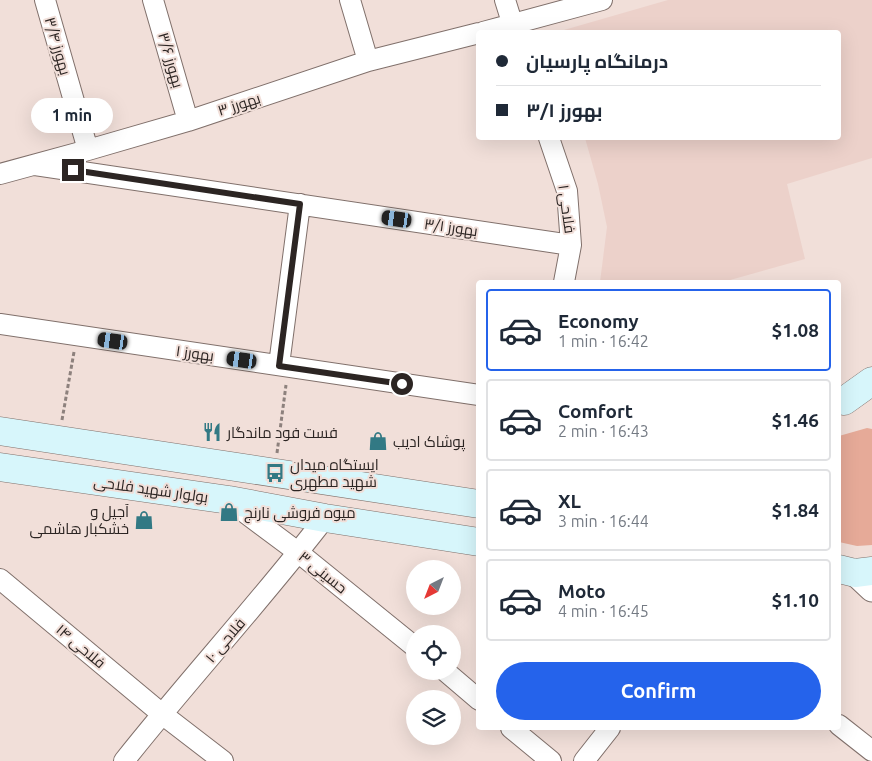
<!DOCTYPE html>
<meta charset="utf-8">
<style>
body{margin:0;font-family:Ubuntu,Cairo,sans-serif;background:#f6f6f7;color:#1f2937;height:100vh;display:flex;flex-direction:column;font-size:19px;white-space:nowrap}
*{box-sizing:border-box;margin:0}
p{font-size:16px;color:#747a83}
.icon{flex:none;width:28px;height:28px;fill:none;stroke:currentColor;stroke-width:2;stroke-linecap:round;stroke-linejoin:round}
.map{position:relative;flex:1;overflow:hidden}
.panel{position:absolute;left:476px;top:280px;width:365px;height:450px;display:flex;flex-direction:column;background:#fff;border-radius:5px;box-shadow:0 5px 20px #0002}
.panel>*{flex:none}
.top-card{position:absolute;left:476px;top:30px;width:365px;height:110px;border-radius:5px;box-shadow:0 5px 20px #0002;display:grid;align-content:center;height:110px;padding:0 20px;background:#fff}
.needle{width:32px;rotate:222deg}
.buttons{position:absolute;left:406px;top:560px;display:grid;gap:10px}
.buttons a{display:grid;place-items:center;width:55px;height:55px;border-radius:50%;background:#fff;box-shadow:0 5px 20px #0002;font-size:25px}
.end{position:absolute;width:22px;height:22px;margin:-11px;border:6px solid #2c2523;background:#fff;box-shadow:0 0 0 2px #fff}
.from{border-radius:50%}
.bubble{position:absolute;height:35px;border-radius:18px;background:#fff;box-shadow:0 5px 20px #0002;font-size:16px;font-weight:700;line-height:35px;text-align:center}
.car{position:absolute;width:15px;height:30px;margin:-15px -8px;border-radius:6px;box-shadow:0 0 4px 1px #0007;background:linear-gradient(#222 24%,#8ab4d8 0 40%,#222 0 76%,#8ab4d8 0 86%,#222 0)}
.top-card b{display:flex;align-items:center;gap:18px;height:48px;font-size:19px}
.top-card b+b{border-top:1px solid #e0e1e3}
.top-card i{width:12px;height:12px;background:#1f2937}
ul{padding:9px 0 0;list-style:none}
li{display:flex;align-items:center;gap:15px;height:82px;margin:0 10px 8px;padding:0 10px;border:2px solid #e0e1e3;border-radius:5px}
li div{flex:1}
li b{display:block;font-size:19px}
li em{font-style:normal;font-weight:700}
li.active{border-color:#2563eb}
li>.icon{width:45px;height:45px;stroke-width:1.5}
.action{display:flex;gap:10px;margin-top:auto;padding:10px 20px}
.action a{flex:1;height:58px;border-radius:30px;background:#2563eb;color:#fff;font-size:20px;font-weight:700;line-height:58px;text-align:center}
.map>svg:first-child{display:block}
.built{fill:#ecd1ca}
.green{fill:#e6aa98}
.lines{fill:none;stroke-linecap:round;stroke-linejoin:round}
.minor-casing{stroke:#80706b;stroke-width:22}
.tertiary-casing{stroke:#80706b;stroke-width:27}
.secondary-casing{stroke:#80706b;stroke-width:29}
.path{stroke:#8d817d;stroke-width:3;stroke-dasharray:4 2.5;stroke-linecap:butt}
.minor{stroke:#fff;stroke-width:20}
.tertiary{stroke:#fff;stroke-width:25}
.secondary{stroke:#d7f6fb;stroke-width:28}
.route{stroke:#2c2523;stroke-width:6}
.labels{text-anchor:middle;dominant-baseline:central;stroke-width:4;stroke-linejoin:round;paint-order:stroke}
.street-label{font-size:15px;fill:#2c2523;stroke:#f1dfd9}
.poi-label{font-size:15px;fill:#2c2523;stroke:#f1dfd9;text-anchor:start}
</style>
<div class="map">
<svg width="872" height="761" viewBox="0 0 872 761">
<rect width="100%" height="100%" fill="#f1dfd9"/>
<path class="built" d="M668,0H872V158L787,184L805,259L723,282H600L607,227L598,184L585,138H839V32H557Z"/>
<path class="green" d="M867,428L872,429V545L857,546L839,542V436Z"/>
<g class="lines">
<g class="minor-casing">
<path id="minor" d="M45,0L88,150
M153,0L188,121
M350,0L368,61
M505,0L515,32
M483,32L602,0
M549,138L567,191L571,245L564,282
M35,165L571,245
M0,174L88,150L188,121L368,61L479,33
M0,324L479,395
M279,365L300,204
M232,503L299,553L415,647
M0,579L162,714L223,761
M445,671L479,700
M839,725L872,751
M511,728L551,761
M124,761C189,679 261,601 325,518
M584,761L610,728"/>
</g>
<g class="tertiary-casing">
<path id="tertiary" d="M855,573L872,589"/>
</g>
<g class="secondary-casing">
<path id="secondary" d="M844,401L872,381
M0,431L479,504
M0,467L229,500L325,518L479,542
M839,569L855,573L872,571"/>
</g>
<path class="path" d="M62,420L74,352
M277,453L286,385"/>
<use href="#minor" class="minor"/>
<use href="#tertiary" class="tertiary"/>
<use href="#secondary" class="secondary"/>
</g>
<g class="lines">
<path class="route" d="M73,170L300,204L279,366L402,384"/>
</g>
<defs>
<g id="restaurant-bare" transform="scale(1.5)"><path d="M-5-6h1v4h1v-4h1v4h1v-4h1v5L-1.5 .5V6h-2V.5L-5-1ZM5-6V6H3V1.5H1.5Q1.5-4 5-6Z" fill="#327984" stroke="#f1dfd9" stroke-width="2.5" paint-order="stroke"/></g>
<g id="shop-bare" transform="scale(1.5)"><path d="M-5-2.5h2.3a2.7 3.5 0 0 1 5.4 0H5L5.5 6h-11ZM-1.5-2.5h3a1.5 2.3 0 0 0-3 0Z" fill="#327984" stroke="#f1dfd9" stroke-width="2.5" paint-order="stroke"/></g>
<g id="bus-bare" transform="scale(1.5)"><path d="M-5-6H5V4H4V6H2V4H-2V6H-4V4H-5ZM-3.5-4V0h7V-4ZM-3.5 1.2v1.5H-2V1.2ZM2 1.2v1.5H3.5V1.2Z" fill="#327984" stroke="#f1dfd9" stroke-width="2.5" paint-order="stroke"/></g>
</defs>
<g fill-rule="evenodd">
<use href="#restaurant-bare" x="212" y="432"/>
<use href="#shop-bare" x="378" y="441"/>
<use href="#bus-bare" x="275" y="473"/>
<use href="#shop-bare" x="229" y="512"/>
<use href="#shop-bare" x="144" y="520"/>
</g>
<g class="labels">
<g class="street-label">
<text transform="translate(58 46) rotate(74)">بهورز ۳/۴</text>
<text transform="translate(171 60) rotate(74)">بهورز ۳/۶</text>
<text transform="translate(239 104) rotate(-18)">بهورز ۳</text>
<text transform="translate(567 209) rotate(82)">فلاحی ۱</text>
<text transform="translate(451 227) rotate(8)">بهورز ۳/۱</text>
<text transform="translate(195 353) rotate(8)">بهورز ۱</text>
<text transform="translate(151 489) rotate(8)">بولوار شهید فلاحی</text>
<text transform="translate(323 572) rotate(39)">حسینی ۳</text>
<text transform="translate(225 640) rotate(-50)">فلاحی ۱۰</text>
<text transform="translate(81 646) rotate(40)">فلاحی ۱۴</text>
</g>
<g class="poi-label">
<text x="227" y="432">فست فود ماندگار</text>
<text x="393" y="441">پوشاک ادیب</text>
<text x="290" y="464">ایستگاه میدان<tspan x="290" dy="17">شهید مطهری</tspan></text>
<text x="129" y="511" text-anchor="end">آجیل و<tspan x="129" dy="17">خشکبار هاشمی</tspan></text>
<text x="244" y="512">میوه فروشی نارنج</text>
</g>
</g>
</svg>
<div class="buttons">
<a><svg class="needle" viewBox="-14 -14 28 28"><path d="M0-13l5 13h-10z" fill="#e53935"/><path d="M0 13l5-13h-10z" fill="#747a83"/></svg></a>
<a><svg class="icon" aria-label="locate" viewBox="0 0 24 24"><circle cx="12" cy="12" r="6"/><path d="M12 2v4M12 18v4M2 12h4M18 12h4"/></svg></a>
<a><svg class="icon" aria-label="layers" viewBox="0 0 24 24"><path d="M12 4l9 5-9 5-9-5zM3 14l9 5 9-5"/></svg></a>
</div>
<i class="end from" style="left:402px;top:384px"></i>
<i class="end" style="left:73px;top:170px"></i>
<div class="bubble" style="left:31px;top:98px;width:82px">1 min</div>
<i class="car" style="left:397px;top:219px;rotate:278deg"></i>
<i class="car" style="left:113px;top:341px;rotate:278deg"></i>
<i class="car" style="left:242px;top:360px;rotate:278deg"></i>
<div class="top-card">
<b><i class="from"></i>درمانگاه پارسیان</b>
<b><i></i>بهورز ۳/۱</b>
</div>
<section class="panel">
<ul>
<li class="active"><svg class="icon" aria-label="car" viewBox="0 0 24 24"><path d="M5 17H2v-5l4-1 3-4h7l3 4 3 1v5h-3M9 17h6M6 11h13"/><circle cx="7" cy="17" r="2"/><circle cx="17" cy="17" r="2"/></svg><div><b>Economy</b><p>1 min · 16:42</p></div><em>$1.08</em></li>
<li><svg class="icon" aria-label="car" viewBox="0 0 24 24"><path d="M5 17H2v-5l4-1 3-4h7l3 4 3 1v5h-3M9 17h6M6 11h13"/><circle cx="7" cy="17" r="2"/><circle cx="17" cy="17" r="2"/></svg><div><b>Comfort</b><p>2 min · 16:43</p></div><em>$1.46</em></li>
<li><svg class="icon" aria-label="car" viewBox="0 0 24 24"><path d="M5 17H2v-5l4-1 3-4h7l3 4 3 1v5h-3M9 17h6M6 11h13"/><circle cx="7" cy="17" r="2"/><circle cx="17" cy="17" r="2"/></svg><div><b>XL</b><p>3 min · 16:44</p></div><em>$1.84</em></li>
<li><svg class="icon" aria-label="car" viewBox="0 0 24 24"><path d="M5 17H2v-5l4-1 3-4h7l3 4 3 1v5h-3M9 17h6M6 11h13"/><circle cx="7" cy="17" r="2"/><circle cx="17" cy="17" r="2"/></svg><div><b>Moto</b><p>4 min · 16:45</p></div><em>$1.10</em></li>
</ul>
<div class="action"><a>Confirm</a></div>
</section>
</div>
